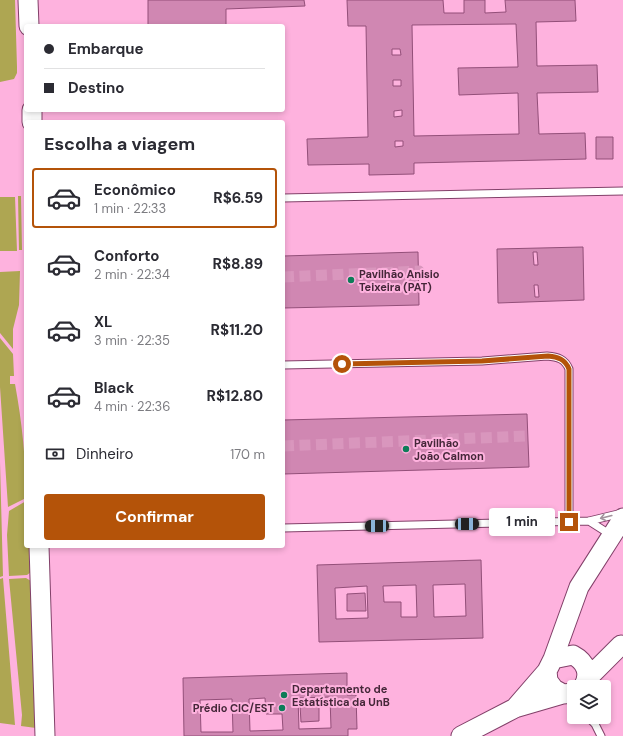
<!DOCTYPE html>
<html lang="pt">
<meta charset="utf-8">
<style>
body{margin:0;font-family:"DM Sans",sans-serif;background:#f7f7f7;color:#2b2b33;height:100vh;display:flex;flex-direction:column;font-size:15px;white-space:nowrap}
*{box-sizing:border-box;margin:0}
p{font-size:13px;color:#7c7c81}
.icon{flex:none;width:22px;height:22px;fill:none;stroke:currentColor;stroke-width:2;stroke-linecap:round;stroke-linejoin:round}
.map{position:relative;flex:1;overflow:hidden}
.panel{position:absolute;left:24px;top:120px;width:261px;height:428px;display:flex;flex-direction:column;background:#fff;border-radius:4px;box-shadow:0 2px 6px #0003}
.panel>*{flex:none}
.top-card{position:absolute;left:24px;top:24px;width:261px;height:88px;border-radius:4px;box-shadow:0 2px 6px #0003;display:grid;align-content:center;height:88px;padding:0 20px;background:#fff}
.fabs{position:absolute;left:567px;top:680px;display:grid;gap:8px}
.fabs a{display:grid;place-items:center;width:44px;height:44px;border-radius:4px;background:#fff;box-shadow:0 2px 6px #0003;font-size:20px}
.end{position:absolute;width:18px;height:18px;margin:-9px;border:5px solid #b45309;background:#fff;box-shadow:0 0 0 2px #fff}
.from{border-radius:50%}
.bubble{position:absolute;height:28px;border-radius:4px;background:#fff;box-shadow:0 2px 6px #0003;font-size:13px;font-weight:700;line-height:28px;text-align:center}
.car{position:absolute;width:12px;height:24px;margin:-12px -6px;border-radius:5px;box-shadow:0 0 3px 1px #0007;background:linear-gradient(#222 24%,#8ab4d8 0 40%,#222 0 76%,#8ab4d8 0 86%,#222 0)}
.top-card b{display:flex;align-items:center;gap:14px;height:38px;font-size:15px}
.top-card b+b{border-top:1px solid #e1e1e2}
.top-card i{width:10px;height:10px;background:#2b2b33}
ul{padding:0;list-style:none}
li{display:flex;align-items:center;gap:12px;height:60px;margin:0 8px 6px;padding:0 12px;border:2px solid transparent;border-radius:4px}
li div{flex:1}
li b{display:block;font-size:15px}
li em{font-style:normal;font-weight:700}
li.on{border-color:#b45309}
li>.icon{width:36px;height:36px;stroke-width:1.5}
h2{padding:0 20px;font-size:18px;line-height:48px}
.pay{display:flex;align-items:center;gap:10px;height:44px;padding:0 20px;font-size:15px}
.pay p{margin-inline-start:auto}
.button{display:flex;gap:8px;margin-top:auto;padding:8px 20px}
.button a{flex:1;height:46px;border-radius:4px;background:#b45309;color:#fff;font-size:16px;font-weight:700;line-height:46px;text-align:center}
.map>svg:first-child{display:block}
.green{fill:#aea652}
.building{fill:#d087b2;stroke:#934f79;fill-rule:evenodd}
.lines{fill:none;stroke-linecap:round;stroke-linejoin:round}
.pedestrian-tunnel{stroke:#d996bd;stroke-width:11;stroke-dasharray:11 5.5;stroke-linecap:butt}
.service-casing{stroke:#824069;stroke-width:9}
.tertiary-casing{stroke:#824069;stroke-width:21}
.service{stroke:#fff;stroke-width:7}
.tertiary{stroke:#fff;stroke-width:19}
.oneway{stroke:#a2939c}
.route{stroke:#b45309;stroke-width:5}
.poi-dot{fill:#0d7c58;stroke:#feb2de;stroke-width:1.5}
.labels{text-anchor:middle;dominant-baseline:central;stroke-width:4;stroke-linejoin:round;paint-order:stroke}
.poi-label{font-size:11px;font-weight:bold;fill:#452739;stroke:#feb2de;text-anchor:start}
</style>
<div class="map">
<svg width="623" height="736" viewBox="0 0 623 736">
<rect width="100%" height="100%" fill="#feb2de"/>
<path class="green" d="M0,0H15L17,67V73L14,79L0,82Z
M18,196H21L22,250H19Z
M0,197H15L17,251H0Z
M20,271L19,305L13,329V349L0,333V272Z
M0,338L13,354L14,376H10V384H15C22,422 26,460 26,498L8,507L0,387Z
M0,462L3,576L0,577Z
M26,501V546H31V572L27,575L9,576L7,535L9,511Z
M3,578L15,725L0,723V579Z
M26,578L31,581L36,728L21,726L22,715L9,579Z"/>
<path class="building" d="M148,0H304L305,6L226,9V26H148Z
M347,0H443L444,13H464V0H485V13L506,12L505,0H575L576,21L536,22L537,66L597,65L598,92L537,93L539,134L585,133L586,159L414,163V174L369,175V164L308,165L307,139L368,137L366,26H348ZM516,24L518,67L458,68L459,95L518,93L519,134L414,136L412,25ZM392,49H400L401,55H392ZM393,80H401V86H393ZM402,110V116L394,117V111ZM395,141H403V146L395,147Z
M596,137H613V159H596Z
M583,247L584,300L498,303L497,249ZM533,252H537L538,265H534ZM534,285H538L539,297H535Z
M418,252L419,305L283,308V256Z
M527,414L529,467L283,474V420Z
M481,560L483,638L319,642L317,565ZM465,584L466,616L434,617L433,585ZM416,585L417,617H401V602H384L383,586ZM367,586L368,618L336,619L335,588Z
M365,593L366,611H347V594Z
M347,673V695H356L357,729H348V736H184L183,678ZM330,697L331,728L299,729L298,698ZM265,698L266,714H282L283,730L250,731L249,699ZM232,699L233,732H201L200,700Z
M319,704V721L301,722L300,705Z"/>
<g class="lines">
<path class="pedestrian-tunnel" d="M283,277L419,271V289
M283,446L527,436"/>
<g class="service-casing">
<path id="service" d="M283,198L623,191
M283,365L482,361L547,356C558,357 565,359 569,369V522
M589,521L611,535
M283,528L589,521L622,513
M588,717L595,724L593,717
M595,724L601,736"/>
</g>
<g class="tertiary-casing">
<path id="tertiary" d="M28,0L29,26
M32,110V122
M39,546L45,736
M553,659L573,655C586,662 591,674 583,687
M586,680L621,645
M574,693L563,694L554,689L548,681L547,671L553,659L579,587L623,518
M515,708L547,671
M461,736L515,708L563,694"/>
</g>
<use href="#service" class="service"/>
<use href="#tertiary" class="tertiary"/>
</g>
<defs><path id="oneway-shaft" d="M-6 0H5M1.5-3L5.5 0L1.5 3" fill="none" stroke-width="1.6" stroke-linecap="round" stroke-linejoin="round"/></defs>
<use class="oneway" href="#oneway-shaft" transform="translate(606 517) rotate(166)"/>
<g class="lines">
<path class="route" d="M342,364L482,361L548,356C558,357 565,359 569,369V522"/>
</g>
<g class="poi-dot">
<circle cx="351" cy="280" r="4"/>
<circle cx="406" cy="449" r="4"/>
<circle cx="284" cy="695" r="4"/>
<circle cx="282" cy="708" r="4"/>
</g>
<g class="labels">
<g class="poi-label">
<text x="359" y="274">Pavilhão Anisio<tspan x="359" dy="13">Teixeira (PAT)</tspan></text>
<text x="414" y="443">Pavilhão<tspan x="414" dy="13">João Calmon</tspan></text>
<text x="292" y="689">Departamento de<tspan x="292" dy="13">Estatística da UnB</tspan></text>
<text x="274" y="708" text-anchor="end">Prédio CIC/EST</text>
</g>
</g>
</svg>
<div class="fabs">
<a><svg class="icon" aria-label="layers" viewBox="0 0 24 24"><path d="M12 4l9 5-9 5-9-5zM3 14l9 5 9-5"/></svg></a>
</div>
<i class="end from" style="left:342px;top:364px"></i>
<i class="end" style="left:569px;top:522px"></i>
<div class="bubble" style="left:489px;top:508px;width:66px">1 min</div>
<i class="car" style="left:467px;top:524px;rotate:89deg"></i>
<i class="car" style="left:377px;top:526px;rotate:269deg"></i>
<div class="top-card">
<b><i class="from"></i>Embarque</b>
<b><i></i>Destino</b>
</div>
<section class="panel">
<h2>Escolha a viagem</h2>
<ul>
<li class="on"><svg class="icon" aria-label="car" viewBox="0 0 24 24"><path d="M5 17H2v-5l4-1 3-4h7l3 4 3 1v5h-3M9 17h6M6 11h13"/><circle cx="7" cy="17" r="2"/><circle cx="17" cy="17" r="2"/></svg><div><b>Econômico</b><p>1 min · 22:33</p></div><em>R$6.59</em></li>
<li><svg class="icon" aria-label="car" viewBox="0 0 24 24"><path d="M5 17H2v-5l4-1 3-4h7l3 4 3 1v5h-3M9 17h6M6 11h13"/><circle cx="7" cy="17" r="2"/><circle cx="17" cy="17" r="2"/></svg><div><b>Conforto</b><p>2 min · 22:34</p></div><em>R$8.89</em></li>
<li><svg class="icon" aria-label="car" viewBox="0 0 24 24"><path d="M5 17H2v-5l4-1 3-4h7l3 4 3 1v5h-3M9 17h6M6 11h13"/><circle cx="7" cy="17" r="2"/><circle cx="17" cy="17" r="2"/></svg><div><b>XL</b><p>3 min · 22:35</p></div><em>R$11.20</em></li>
<li><svg class="icon" aria-label="car" viewBox="0 0 24 24"><path d="M5 17H2v-5l4-1 3-4h7l3 4 3 1v5h-3M9 17h6M6 11h13"/><circle cx="7" cy="17" r="2"/><circle cx="17" cy="17" r="2"/></svg><div><b>Black</b><p>4 min · 22:36</p></div><em>R$12.80</em></li>
</ul>
<div class="pay"><svg class="icon" aria-label="cash" viewBox="0 0 24 24"><path d="M3 7h18v10H3z"/><circle cx="12" cy="12" r="2"/></svg>Dinheiro<p>170 m</p></div>
<div class="button"><a>Confirmar</a></div>
</section>
</div>
